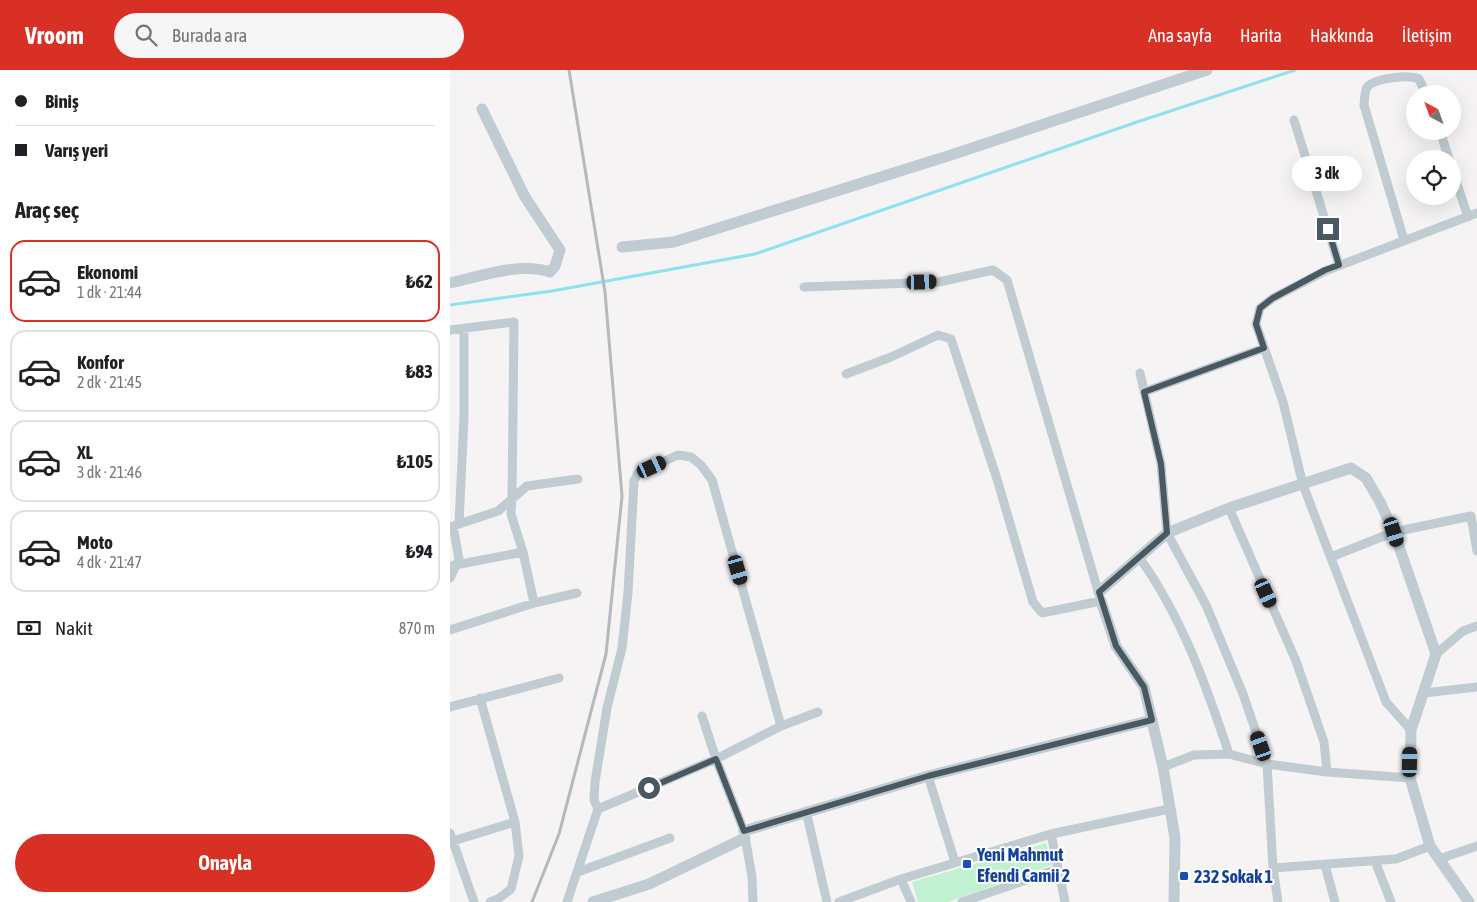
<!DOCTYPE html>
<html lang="tr">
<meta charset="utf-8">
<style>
body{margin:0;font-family:"Asap Condensed",sans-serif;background:#f6f6f6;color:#202124;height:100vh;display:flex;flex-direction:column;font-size:19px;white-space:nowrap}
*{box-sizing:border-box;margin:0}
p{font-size:16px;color:#757577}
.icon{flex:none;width:28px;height:28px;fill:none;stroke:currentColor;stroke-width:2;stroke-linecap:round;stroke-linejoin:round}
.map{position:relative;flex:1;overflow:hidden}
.details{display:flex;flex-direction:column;background:#fff;width:450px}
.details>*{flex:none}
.guide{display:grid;align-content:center;height:110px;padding:0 15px;background:#fff}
.needle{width:32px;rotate:319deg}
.buttons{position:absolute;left:956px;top:15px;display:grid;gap:10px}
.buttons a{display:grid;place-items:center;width:55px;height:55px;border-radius:50%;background:#fff;box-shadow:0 5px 20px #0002;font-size:25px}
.end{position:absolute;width:22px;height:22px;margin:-11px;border:6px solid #495861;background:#fff;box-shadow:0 0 0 2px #fff}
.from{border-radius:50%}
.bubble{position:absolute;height:35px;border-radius:18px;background:#fff;box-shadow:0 5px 20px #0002;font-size:16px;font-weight:700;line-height:35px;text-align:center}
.car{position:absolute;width:15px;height:30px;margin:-15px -8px;border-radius:6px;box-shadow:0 0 4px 1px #0007;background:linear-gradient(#222 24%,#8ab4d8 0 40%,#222 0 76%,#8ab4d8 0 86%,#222 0)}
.guide b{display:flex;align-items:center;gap:18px;height:48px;font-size:19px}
.guide b+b{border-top:1px solid #e0e0e0}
.guide i{width:12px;height:12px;background:#202124}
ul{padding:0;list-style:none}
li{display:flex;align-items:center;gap:15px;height:82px;margin:0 10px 8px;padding:0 5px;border:2px solid #e0e0e0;border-radius:15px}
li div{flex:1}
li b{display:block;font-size:19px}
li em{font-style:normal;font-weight:700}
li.current{border-color:#d93025}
li>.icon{width:45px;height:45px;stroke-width:1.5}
h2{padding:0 15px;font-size:22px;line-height:60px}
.pay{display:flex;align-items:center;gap:12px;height:55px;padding:0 15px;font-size:19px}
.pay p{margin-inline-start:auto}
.button{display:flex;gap:10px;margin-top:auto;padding:10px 15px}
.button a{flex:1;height:58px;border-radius:30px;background:#d93025;color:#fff;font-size:20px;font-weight:700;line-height:58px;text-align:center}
header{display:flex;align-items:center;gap:30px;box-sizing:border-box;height:70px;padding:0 25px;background:#d93025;color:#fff}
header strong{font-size:24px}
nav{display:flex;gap:28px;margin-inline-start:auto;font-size:18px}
.search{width:350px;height:45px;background:#f6f6f6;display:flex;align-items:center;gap:12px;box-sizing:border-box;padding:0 18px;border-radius:28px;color:#757577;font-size:19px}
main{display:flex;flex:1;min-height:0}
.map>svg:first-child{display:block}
.green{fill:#c2f1d1}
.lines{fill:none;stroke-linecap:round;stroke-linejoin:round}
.stream{stroke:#8ee2ef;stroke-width:3}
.minor{stroke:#c0cbd2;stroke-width:9}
.tertiary{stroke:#c0cbd2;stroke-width:11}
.rail{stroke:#b5b8bd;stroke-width:3}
.route{stroke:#495861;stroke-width:6}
.transit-dot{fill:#1a4fb4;stroke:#fff;stroke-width:2}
.labels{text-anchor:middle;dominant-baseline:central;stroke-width:4;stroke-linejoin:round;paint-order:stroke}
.transit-label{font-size:18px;font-weight:bold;fill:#164399;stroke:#fff;text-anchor:start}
</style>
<header>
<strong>Vroom</strong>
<div class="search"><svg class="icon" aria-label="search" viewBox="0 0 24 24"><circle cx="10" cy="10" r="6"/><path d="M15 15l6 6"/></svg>Burada ara</div>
<nav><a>Ana sayfa</a><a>Harita</a><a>Hakkında</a><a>İletişim</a></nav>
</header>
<main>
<section class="details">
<div class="guide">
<b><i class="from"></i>Biniş</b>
<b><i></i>Varış yeri</b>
</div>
<h2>Araç seç</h2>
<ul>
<li class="current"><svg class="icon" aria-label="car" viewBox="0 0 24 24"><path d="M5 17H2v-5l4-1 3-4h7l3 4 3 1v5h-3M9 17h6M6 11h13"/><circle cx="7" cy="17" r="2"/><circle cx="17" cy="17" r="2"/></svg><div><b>Ekonomi</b><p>1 dk · 21:44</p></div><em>₺62</em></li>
<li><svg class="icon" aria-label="car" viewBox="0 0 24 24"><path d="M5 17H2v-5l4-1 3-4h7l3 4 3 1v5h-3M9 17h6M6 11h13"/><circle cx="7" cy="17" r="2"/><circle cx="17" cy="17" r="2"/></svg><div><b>Konfor</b><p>2 dk · 21:45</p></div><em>₺83</em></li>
<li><svg class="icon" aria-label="car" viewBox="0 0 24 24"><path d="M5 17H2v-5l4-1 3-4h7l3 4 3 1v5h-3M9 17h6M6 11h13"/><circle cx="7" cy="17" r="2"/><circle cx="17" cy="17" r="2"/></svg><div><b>XL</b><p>3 dk · 21:46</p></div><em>₺105</em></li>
<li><svg class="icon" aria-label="car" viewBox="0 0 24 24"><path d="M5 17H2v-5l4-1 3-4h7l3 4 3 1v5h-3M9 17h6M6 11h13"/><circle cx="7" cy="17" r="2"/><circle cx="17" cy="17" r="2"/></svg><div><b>Moto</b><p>4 dk · 21:47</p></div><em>₺94</em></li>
</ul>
<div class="pay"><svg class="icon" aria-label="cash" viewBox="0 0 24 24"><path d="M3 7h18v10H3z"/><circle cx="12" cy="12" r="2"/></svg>Nakit<p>870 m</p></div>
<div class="button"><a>Onayla</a></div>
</section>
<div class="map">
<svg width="1027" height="832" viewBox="0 0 1027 832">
<rect width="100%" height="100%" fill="#f5f3f3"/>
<path class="green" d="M596,773L602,795L498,832H468L462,812Z"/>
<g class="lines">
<path class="stream" d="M0,235L102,221L305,184L687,52L845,0"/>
<path class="minor" d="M844,50L889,195
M990,61L999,89
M1002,99L1018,147
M954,170L914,35C915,29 914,20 918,16C927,8 960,4 969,9L976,24
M354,217L489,212L543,200L557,210L651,531L592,543L583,532L547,409L501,269L488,265L441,287L396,304
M0,260L64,252L62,428L61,444L73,482L84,533
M690,303L711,394L717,463L756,535L793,624L817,694L823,798L828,832
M694,322L814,278
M779,438L846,591L874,672L877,702
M9,454L14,347V259
M0,457L48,441L77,416L128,409
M689,487C732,547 756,615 779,684
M881,487L944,462L1021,446L1027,481
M0,496L73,482
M0,508L9,489L3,456
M0,560L84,533L127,523
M986,584L1013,561L1027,556
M974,623L1027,617
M30,628L65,752L69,786L61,819L48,829L40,832
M0,637L109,608
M252,646L266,689L294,761L302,807L303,832
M961,660L936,632L853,415L833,332L806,254L810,238L823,228L875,201L1027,143
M713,697L744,685L779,684L817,694L877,702L960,708
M478,706L505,792
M148,739L144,730L145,712L157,638L172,578L178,523L184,411L188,403L228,385L241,387L251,395L262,410L331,656
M356,741L377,832
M0,763L24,832
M601,764L615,832
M0,772L65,752
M989,789L1027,776
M925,791L941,832
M875,795L885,832
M823,798L946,789L980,776
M128,802L220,768
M451,809L461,832
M117,832L148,739L266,689L331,656L368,642
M389,832L451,809L601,764L719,739
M512,832L608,799"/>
<path class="tertiary" d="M172,177L224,172L501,85L757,0
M0,213C32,206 69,192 100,202L105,196L110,180L75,127L32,39
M649,522L717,463L779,438L901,398L916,408L930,432L944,462L986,584L961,660L960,708L980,776L1019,832
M651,531L666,576L694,617L713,697L725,768L724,832
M294,761L478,706L702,650
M143,832L199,814L295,768"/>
<path class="rail" d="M82,832L109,764L156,584L172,426L155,222L119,0"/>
</g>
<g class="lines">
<path class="route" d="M199,718L266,689L294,761L478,706L702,650L694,617L666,576L649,522L717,463L711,394L694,322L814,278L806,254L810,238L823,228L875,200L889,195L878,159"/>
</g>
<g class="transit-dot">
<rect x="512" y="789" width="10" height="10" rx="2.5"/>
<rect x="729" y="801" width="10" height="10" rx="2.5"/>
</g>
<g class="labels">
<g class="transit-label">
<text x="527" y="784">Yeni Mahmut<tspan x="527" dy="21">Efendi Camii 2</tspan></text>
<text x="744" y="806">232 Sokak 1</text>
</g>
</g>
</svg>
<div class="buttons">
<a><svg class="needle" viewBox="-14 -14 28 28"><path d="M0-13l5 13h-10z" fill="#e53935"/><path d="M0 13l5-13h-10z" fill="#757577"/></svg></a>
<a><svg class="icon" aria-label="locate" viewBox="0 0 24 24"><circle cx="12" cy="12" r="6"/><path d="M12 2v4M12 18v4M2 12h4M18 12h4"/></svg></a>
</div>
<i class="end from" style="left:199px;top:718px"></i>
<i class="end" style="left:878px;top:159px"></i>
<div class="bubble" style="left:842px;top:86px;width:70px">3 dk</div>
<i class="car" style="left:472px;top:212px;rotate:88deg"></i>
<i class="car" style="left:202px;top:397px;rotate:65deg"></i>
<i class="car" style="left:944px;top:462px;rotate:162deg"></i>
<i class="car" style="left:288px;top:500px;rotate:164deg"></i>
<i class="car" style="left:816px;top:523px;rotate:156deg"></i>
<i class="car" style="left:811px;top:676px;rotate:341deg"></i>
<i class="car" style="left:960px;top:692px;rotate:1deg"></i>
</div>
</main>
